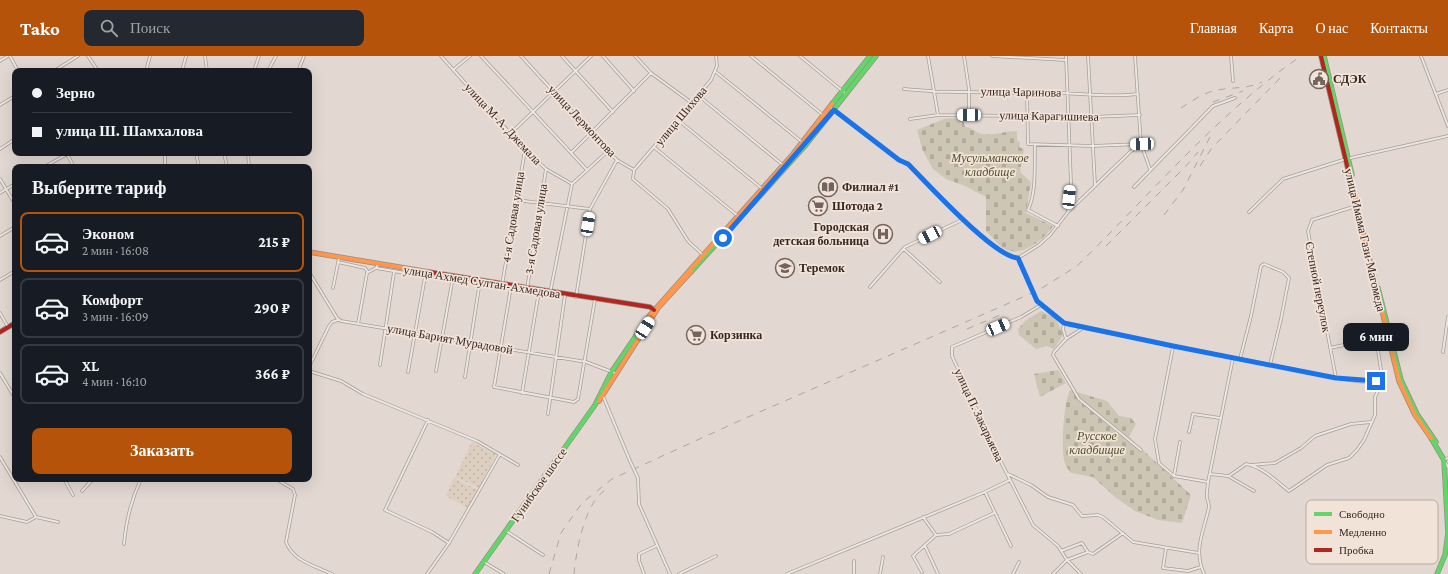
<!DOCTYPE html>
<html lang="ru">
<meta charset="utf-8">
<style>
body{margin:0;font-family:"Crimson Pro",serif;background:#242831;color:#f1f3f6;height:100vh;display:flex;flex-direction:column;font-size:15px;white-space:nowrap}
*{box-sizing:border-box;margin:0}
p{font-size:13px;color:#9ea1a6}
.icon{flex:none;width:22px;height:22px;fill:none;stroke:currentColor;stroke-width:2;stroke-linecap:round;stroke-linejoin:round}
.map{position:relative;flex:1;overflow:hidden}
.details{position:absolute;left:12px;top:108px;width:300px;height:318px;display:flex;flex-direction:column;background:#171b24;border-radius:8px;box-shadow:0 4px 16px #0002}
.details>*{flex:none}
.hud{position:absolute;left:12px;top:12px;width:300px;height:88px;border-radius:8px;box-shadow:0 4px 16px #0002;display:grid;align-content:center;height:88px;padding:0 20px;background:#171b24}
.end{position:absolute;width:18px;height:18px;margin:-9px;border:5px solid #1a73e8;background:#fff;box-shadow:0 0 0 2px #fff}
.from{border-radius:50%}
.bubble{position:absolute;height:28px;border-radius:8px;background:#171b24;box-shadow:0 4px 16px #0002;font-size:13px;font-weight:700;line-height:28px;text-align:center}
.car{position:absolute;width:12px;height:24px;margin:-12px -6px;border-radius:5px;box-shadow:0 0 3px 1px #0007;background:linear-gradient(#fff 24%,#345 0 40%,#fff 0 76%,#345 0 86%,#fff 0)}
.hud b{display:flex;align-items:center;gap:14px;height:38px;font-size:15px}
.hud b+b{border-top:1px solid #363941}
.hud i{width:10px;height:10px;background:#f1f3f6}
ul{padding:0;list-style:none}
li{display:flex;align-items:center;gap:12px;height:60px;margin:0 8px 6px;padding:0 12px;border:2px solid #363941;border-radius:8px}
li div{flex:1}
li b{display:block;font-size:15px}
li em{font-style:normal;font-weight:700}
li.current{border-color:#b45309}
li>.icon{width:36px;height:36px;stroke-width:1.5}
h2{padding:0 20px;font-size:18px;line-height:48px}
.action{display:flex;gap:8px;margin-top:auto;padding:8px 20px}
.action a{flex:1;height:46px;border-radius:8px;background:#b45309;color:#fff;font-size:16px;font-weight:700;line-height:46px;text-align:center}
header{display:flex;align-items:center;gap:24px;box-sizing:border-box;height:56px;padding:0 20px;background:#b45309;color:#fff}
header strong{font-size:19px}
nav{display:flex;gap:22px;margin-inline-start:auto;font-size:14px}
.search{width:280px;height:36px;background:#242831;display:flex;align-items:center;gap:10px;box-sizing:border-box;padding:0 14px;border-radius:8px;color:#9ea1a6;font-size:15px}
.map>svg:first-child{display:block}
.farmland{fill:url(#farmland-dots)}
.cemetery{fill:url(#cemetery-stones)}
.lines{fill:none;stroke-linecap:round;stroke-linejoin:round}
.street-casing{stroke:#a89e99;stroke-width:3.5}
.fast-casing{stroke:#988e8a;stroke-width:5.5}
.slow-casing{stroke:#988e8a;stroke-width:5.5}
.jam-casing{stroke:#988e8a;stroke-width:5.5}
.street{stroke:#ece6e1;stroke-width:2}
.fast{stroke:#63d668;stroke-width:4}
.slow{stroke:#ff974d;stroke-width:4}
.jam{stroke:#b3261e;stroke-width:4}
.rail{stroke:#aca5a2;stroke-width:1;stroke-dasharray:7 7;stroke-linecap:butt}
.street-bridge-casing{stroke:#a89e99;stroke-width:3.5;stroke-linecap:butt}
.street-bridge{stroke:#ece6e1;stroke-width:2}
.route{stroke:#1a73e8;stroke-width:5}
.labels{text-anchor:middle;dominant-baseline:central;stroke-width:3.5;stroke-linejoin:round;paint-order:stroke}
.poi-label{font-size:12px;font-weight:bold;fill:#372622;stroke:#f2e3d8;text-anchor:start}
.street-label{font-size:12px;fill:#372622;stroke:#f2e3d8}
.park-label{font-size:12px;font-style:italic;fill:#514f2a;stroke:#f2e3d8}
.key{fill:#f2e3d8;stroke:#baaaa1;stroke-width:1}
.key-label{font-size:11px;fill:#372622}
</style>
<header>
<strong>Tako</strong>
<div class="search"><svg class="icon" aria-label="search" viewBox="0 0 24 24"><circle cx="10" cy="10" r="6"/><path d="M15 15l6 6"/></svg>Поиск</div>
<nav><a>Главная</a><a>Карта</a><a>О нас</a><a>Контакты</a></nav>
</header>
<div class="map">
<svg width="1448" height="518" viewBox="0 0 1448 518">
<defs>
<pattern id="farmland-dots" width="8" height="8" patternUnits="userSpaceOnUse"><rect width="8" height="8" fill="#ddcfc0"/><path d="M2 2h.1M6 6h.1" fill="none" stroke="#beb2a5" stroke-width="1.8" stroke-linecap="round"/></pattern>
<pattern id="cemetery-stones" width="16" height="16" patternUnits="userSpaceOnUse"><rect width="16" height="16" fill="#cec6b4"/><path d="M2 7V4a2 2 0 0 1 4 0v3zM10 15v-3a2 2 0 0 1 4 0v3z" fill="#b2aa9a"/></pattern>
</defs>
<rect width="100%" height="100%" fill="#e2d8d1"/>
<path class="farmland" d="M472,386L496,398L479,432L455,421Z
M454,422L478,434L468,452L446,440Z"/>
<path class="cemetery" d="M952,62L963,64L965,71C973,71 975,77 982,78C993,80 1006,75 1017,75V84L1020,87L1019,91L1024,93L1020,116L1031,126L1026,157L1053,170C1044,184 1021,202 1005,193C998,189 992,181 986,175V141L965,130L946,123L933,113L923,95L917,74L944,63Z
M1041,255L1056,262L1063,279L1054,293L1046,290L1036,293L1019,279L1018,273L1025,265Z
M1058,314L1066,327L1040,341L1034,318Z
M1070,334L1107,345L1119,360L1131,362L1136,368L1129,381L1191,439L1182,467L1158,464L1135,455L1115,441L1093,421L1071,417C1068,413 1064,408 1064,403C1061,391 1064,345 1070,334Z"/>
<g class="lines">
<g class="street-casing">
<path id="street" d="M10,0L18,15
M88,0L98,15
M205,0L207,15
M441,0L525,94L546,113L572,128
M481,0L587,114
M521,0L608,95L617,104L634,114
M562,0L613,56
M603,0L634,35
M635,0L651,17L692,47
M751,0L823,59
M800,0L846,38
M928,0L938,59
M964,0L969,33V59
M992,0L1066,4
M1066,0L1071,127L1068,154
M1088,0L1095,129
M1135,0L1141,88L1150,113
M1231,0L1233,25
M1421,0L1448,70
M0,5L8,0
M269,13L276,0
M299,13L304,0
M453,14L470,0
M54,15L78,0
M146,15L150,0
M182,15L186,0
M254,15L259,0
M716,16L802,86
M904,33C953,38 1003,36 1053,37C1082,37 1109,42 1138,38
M1027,36L1028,88L1092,90L1140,88
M1436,38L1448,34
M699,40L783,109
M0,49L15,40
M831,52L899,104L908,108C927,127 994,201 1018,202
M910,63L938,59L1091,61L1140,59
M678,64L765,135
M511,77L591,0
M1035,89C1034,109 1037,135 1028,154L1058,170
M655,92L738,160
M0,93L15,83
M154,97H164
M165,97V111
M196,97L199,111
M224,97L227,111
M248,97L249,111
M571,97L651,17
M67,98L74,111
M44,111L69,97
M634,114L711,24L717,10L716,0
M634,114L633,123L668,153L688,185L703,199
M0,123L15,148
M1134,131L1213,50L1235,42
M0,137L15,128
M516,144L590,153
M1249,156L1283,123L1346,103L1448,80
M0,180L15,171
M904,193L940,226
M1018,202L1039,189L1050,179L1068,156L1130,96L1141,88
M1018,202L1029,228
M338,206L365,212L368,216
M309,210V196
M376,212L452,225
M309,216L337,262L341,265L586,306L615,317
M0,224L15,215
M502,229L525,94
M511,231L494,331L574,346L578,343L595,243
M870,231L905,191L962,164
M333,232L339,202
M527,233L546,113
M550,237L572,128L608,95
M576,241L590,153L617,104
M1037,245L1064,267L1083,272L1336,322C1348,323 1373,331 1382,320L1376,282L1380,277L1388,275
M1041,249L1021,261L952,291V300L999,402L1033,469L1058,490L1067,504L1088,496L1093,498L1123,477
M0,257L8,271
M1064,267L1063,273L1066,283
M358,268L367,217L376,212L378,208
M1083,272L1066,283L1054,296L1053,299L1079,343L1141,394
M1173,291L1155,383L1159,407L1174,420L1208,426
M1330,292L1376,282
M1443,296L1448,261
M1240,303L1251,260L1261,210L1264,208L1283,216L1289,222L1281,263L1270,309
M380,309L394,216
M309,311L329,270L332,266L338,264
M309,315L341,325L363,338L477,385L518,409
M436,315L453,221
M408,316L425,221
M0,317L15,342
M465,321L480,225
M1336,322L1308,175L1312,164L1356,150
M522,337L539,235
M603,340L630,405
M548,358L565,239
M428,364L385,454L432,476L449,487
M1189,376L1193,358L1220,362
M0,401L36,461
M1448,402L1444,404L1448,411
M1251,409L1275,407L1301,392L1315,380L1351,368L1371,366
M1008,418L1031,429L1048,441L1073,449L1082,460L1098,459L1103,461L1133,486L1199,497
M1210,418L1228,420L1254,435
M1174,420L1180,386
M1229,420L1246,408C1263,411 1276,425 1289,435L1327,409L1349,402L1357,394L1364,384L1375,359V341L1380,331V323
M638,422L639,448L670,518
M64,423L73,439
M276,423L293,433L295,439L286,486C293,505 315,510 332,518
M82,435L93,423
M985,436L1011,490
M0,460L27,466L36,461L58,466
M506,475L543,499
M936,479L949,478L994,457
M124,488C126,465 131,444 141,423
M925,490L938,518
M1166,492L1163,512L1188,515L1201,511
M1061,495L1082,487L1088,496
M484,506L504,518
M922,516L913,500L936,479L923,461
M427,518L449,487L500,398
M644,518L639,504V498L656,490
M679,518L716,500
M787,518L985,436L1010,424
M854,518V505
M880,518L883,501
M1013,518L1019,506
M1053,518L1067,504L1081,518
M1204,518C1193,493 1204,475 1209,451C1209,447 1208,445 1207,442C1206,437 1208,431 1208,426L1233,302"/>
</g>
<g class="fast-casing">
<path id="fast" d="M1324,0L1352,119
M832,48L870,0
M691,216L805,90L876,0
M1378,232L1401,324L1417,358L1436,386
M1431,382L1444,404L1448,477L1445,499L1437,518
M475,518L595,349L612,315L650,259"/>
</g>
<g class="slow-casing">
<path id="slow" d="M1351,126L1399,325L1415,359L1431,382
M309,196L429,216
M650,259L793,98L832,48
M599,345L658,252L691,216"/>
</g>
<g class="jam-casing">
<path id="jam" d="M1321,0L1351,126
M429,216L650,251L654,254
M0,276L15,267"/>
</g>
<use href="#street" class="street"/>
<use href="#fast" class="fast"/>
<use href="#slow" class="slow"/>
<use href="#jam" class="jam"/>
<path class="rail" d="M1213,46L1243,35
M1181,52C1192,45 1204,36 1218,34C1233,31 1248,33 1262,26
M1200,110L1211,93L1281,21
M1164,159L1183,134L1210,81
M1106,190L1185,111L1198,96
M967,273L1000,259
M549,518L561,477L582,447L612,423L739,365L1039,234L1077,210C1150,139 1217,58 1301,0
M574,518C576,496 584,449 604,435"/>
<g class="street-bridge-casing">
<path id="street-bridge" d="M1029,228L1037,245
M630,405L638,422"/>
</g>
<use href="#street-bridge" class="street-bridge"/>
</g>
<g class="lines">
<path class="route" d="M723,182L834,54L899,104L908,108C927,127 994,201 1018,202L1037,245L1064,267L1173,290L1336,322L1376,325"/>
</g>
<defs>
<g id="civic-ring" transform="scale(1)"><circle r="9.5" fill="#f2e3d8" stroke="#73645f" stroke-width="1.5"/><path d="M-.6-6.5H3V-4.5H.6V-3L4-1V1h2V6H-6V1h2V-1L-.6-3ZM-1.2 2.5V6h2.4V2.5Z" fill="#73645f"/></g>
<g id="library-ring" transform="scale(1)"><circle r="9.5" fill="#f2e3d8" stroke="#73645f" stroke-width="1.5"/><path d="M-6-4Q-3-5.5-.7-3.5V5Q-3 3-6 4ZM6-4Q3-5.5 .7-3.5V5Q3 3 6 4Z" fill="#73645f"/></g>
<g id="supermarket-ring" transform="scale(1)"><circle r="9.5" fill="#f2e3d8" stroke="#73645f" stroke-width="1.5"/><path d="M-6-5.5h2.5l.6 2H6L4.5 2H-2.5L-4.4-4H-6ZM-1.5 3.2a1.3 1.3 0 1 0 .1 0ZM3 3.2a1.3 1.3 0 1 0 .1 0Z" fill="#73645f"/></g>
<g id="hospital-ring" transform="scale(1)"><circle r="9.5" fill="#f2e3d8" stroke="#73645f" stroke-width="1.5"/><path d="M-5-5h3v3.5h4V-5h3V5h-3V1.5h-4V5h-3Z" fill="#73645f"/></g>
<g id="school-ring" transform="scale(1)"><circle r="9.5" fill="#f2e3d8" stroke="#73645f" stroke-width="1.5"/><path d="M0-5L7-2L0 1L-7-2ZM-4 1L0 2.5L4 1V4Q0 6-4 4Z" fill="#73645f"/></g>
</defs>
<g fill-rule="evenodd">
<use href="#civic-ring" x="1319" y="23"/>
<use href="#library-ring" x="828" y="131"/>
<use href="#supermarket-ring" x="818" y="150"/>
<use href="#hospital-ring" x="883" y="178"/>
<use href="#school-ring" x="785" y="212"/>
<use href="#supermarket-ring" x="696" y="279"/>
</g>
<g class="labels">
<g class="poi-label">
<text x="1333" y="23">СДЭК</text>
<text x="842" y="131">Филиал #1</text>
<text x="832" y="150">Шотода 2</text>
<text x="869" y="171" text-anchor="end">Городская<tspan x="869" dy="14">детская больница</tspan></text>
<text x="799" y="212">Теремок</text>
<text x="710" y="279">Корзинка</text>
</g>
<g class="street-label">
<text transform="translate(1021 36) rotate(1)">улица Чаринова</text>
<text transform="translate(681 60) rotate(-50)">улица Шихова</text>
<text transform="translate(1049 60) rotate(1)">улица Карагишиева</text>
<text transform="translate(582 65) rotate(47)">улица Лермонтова</text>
<text transform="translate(503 68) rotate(47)">улица М-А. Джемала</text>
<text transform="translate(513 161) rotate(-81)">4-я Садовая улица</text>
<text transform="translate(536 173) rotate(-81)">3-я Садовая улица</text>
<text transform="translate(1365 184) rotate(77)">улица Имама Гази-Магомеда</text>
<text transform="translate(482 226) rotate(9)">улица Ахмед Султан-Ахмедова</text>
<text transform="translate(1318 231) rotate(79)">Степной переулок</text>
<text transform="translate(450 283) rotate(10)">улица Барият Мурадовой</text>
<text transform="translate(979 359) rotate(65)">улица П. Закарьяева</text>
<text transform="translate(539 429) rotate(-55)">Гунибское шоссе</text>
</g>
<g class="park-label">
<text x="990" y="102">Мусульманское<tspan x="990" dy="14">кладбище</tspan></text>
<text x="1097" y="380">Русское<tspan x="1097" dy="14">кладбищие</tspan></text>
</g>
</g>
<rect x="1306" y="444" width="132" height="64" rx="6" class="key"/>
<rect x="1314" y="456" width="18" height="4" fill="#63d668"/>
<rect x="1314" y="474" width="18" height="4" fill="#ff974d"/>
<rect x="1314" y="492" width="18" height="4" fill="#b3261e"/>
<g class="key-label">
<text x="1339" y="462">Свободно</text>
<text x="1339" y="480">Медленно</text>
<text x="1339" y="498">Пробка</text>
</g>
</svg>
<i class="end from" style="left:723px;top:182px"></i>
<i class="end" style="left:1376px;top:325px"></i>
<div class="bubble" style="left:1343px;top:267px;width:66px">6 мин</div>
<i class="car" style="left:969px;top:59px;rotate:270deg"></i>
<i class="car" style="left:1142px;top:88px;rotate:268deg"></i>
<i class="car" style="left:1069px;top:141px;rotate:6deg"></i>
<i class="car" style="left:588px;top:168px;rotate:9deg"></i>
<i class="car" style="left:930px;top:179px;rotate:244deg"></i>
<i class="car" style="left:998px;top:271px;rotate:67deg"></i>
<i class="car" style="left:645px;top:272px;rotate:33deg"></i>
<div class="hud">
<b><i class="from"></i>Зерно</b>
<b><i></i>улица Ш. Шамхалова</b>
</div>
<section class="details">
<h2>Выберите тариф</h2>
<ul>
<li class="current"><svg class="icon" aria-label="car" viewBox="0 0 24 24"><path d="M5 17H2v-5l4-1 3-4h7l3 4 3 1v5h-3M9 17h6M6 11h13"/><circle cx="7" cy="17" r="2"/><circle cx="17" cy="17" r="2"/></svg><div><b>Эконом</b><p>2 мин · 16:08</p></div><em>215 ₽</em></li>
<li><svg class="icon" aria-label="car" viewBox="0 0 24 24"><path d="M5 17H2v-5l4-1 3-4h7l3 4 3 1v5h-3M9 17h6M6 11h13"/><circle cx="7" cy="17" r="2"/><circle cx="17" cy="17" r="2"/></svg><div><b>Комфорт</b><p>3 мин · 16:09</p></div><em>290 ₽</em></li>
<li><svg class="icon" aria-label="car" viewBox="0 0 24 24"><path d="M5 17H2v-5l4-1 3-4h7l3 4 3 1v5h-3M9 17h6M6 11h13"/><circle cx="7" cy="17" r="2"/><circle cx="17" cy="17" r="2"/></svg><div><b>XL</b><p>4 мин · 16:10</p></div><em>366 ₽</em></li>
</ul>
<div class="action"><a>Заказать</a></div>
</section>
</div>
